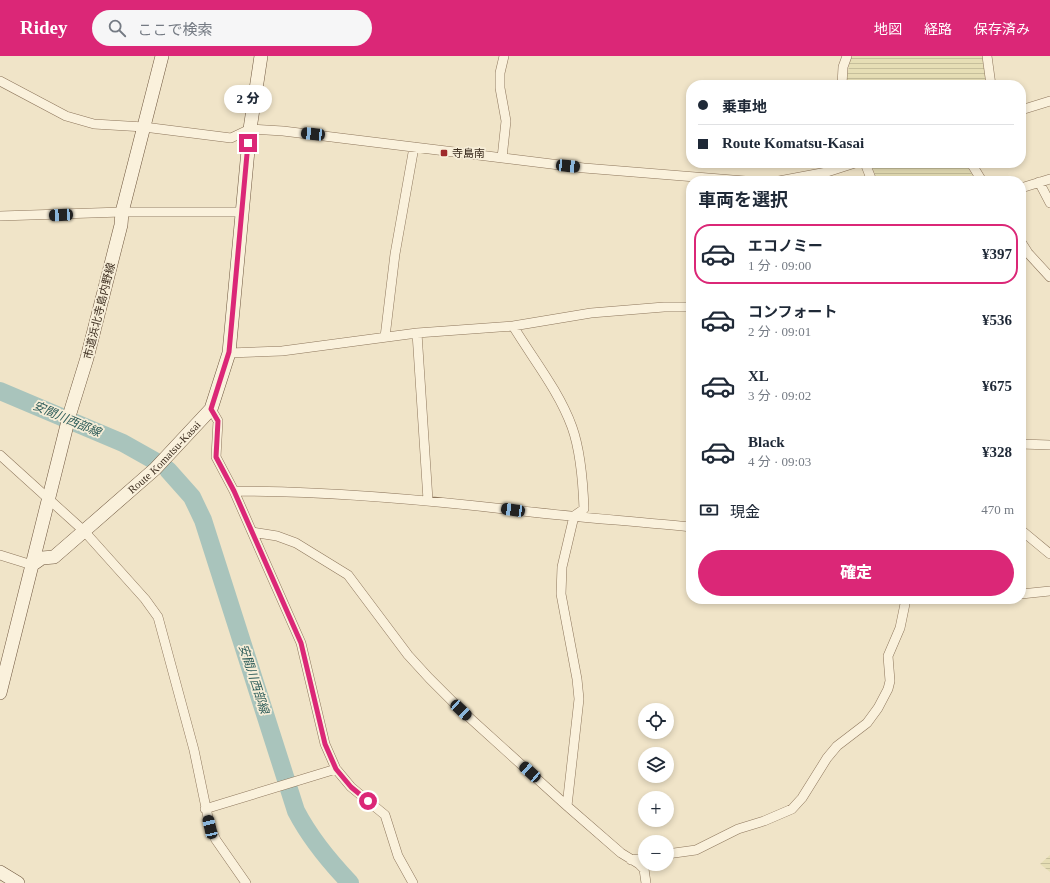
<!DOCTYPE html>
<html lang="ja">
<meta charset="utf-8">
<style>
body{margin:0;font-family:"Times New Roman","Noto Sans JP",serif;background:#f6f6f7;color:#1f2937;height:100vh;display:flex;flex-direction:column;font-size:15px;white-space:nowrap}
*{box-sizing:border-box;margin:0}
p{font-size:13px;color:#747a83}
.icon{flex:none;width:22px;height:22px;fill:none;stroke:currentColor;stroke-width:2;stroke-linecap:round;stroke-linejoin:round}
.map{position:relative;flex:1;overflow:hidden}
.details{position:absolute;left:686px;top:120px;width:340px;height:428px;display:flex;flex-direction:column;background:#fff;border-radius:16px;box-shadow:0 2px 6px #0003}
.details>*{flex:none}
.banner{position:absolute;left:686px;top:24px;width:340px;height:88px;border-radius:16px;box-shadow:0 2px 6px #0003;display:grid;align-content:center;height:88px;padding:0 12px;background:#fff}
.controls{position:absolute;left:638px;top:647px;display:grid;gap:8px}
.controls a{display:grid;place-items:center;width:36px;height:36px;border-radius:50%;background:#fff;box-shadow:0 2px 6px #0003;font-size:20px}
.end{position:absolute;width:18px;height:18px;margin:-9px;border:5px solid #db2777;background:#fff;box-shadow:0 0 0 2px #fff}
.from{border-radius:50%}
.bubble{position:absolute;height:28px;border-radius:14px;background:#fff;box-shadow:0 2px 6px #0003;font-size:13px;font-weight:800;line-height:28px;text-align:center}
.car{position:absolute;width:12px;height:24px;margin:-12px -6px;border-radius:5px;box-shadow:0 0 3px 1px #0007;background:linear-gradient(#222 24%,#8ab4d8 0 40%,#222 0 76%,#8ab4d8 0 86%,#222 0)}
.banner b{display:flex;align-items:center;gap:14px;height:38px;font-size:15px}
.banner b+b{border-top:1px solid #e0e1e3}
.banner i{width:10px;height:10px;background:#1f2937}
ul{padding:0;list-style:none}
li{display:flex;align-items:center;gap:12px;height:60px;margin:0 8px 6px;padding:0 4px;border:2px solid transparent;border-radius:16px}
li div{flex:1}
li b{display:block;font-size:15px}
li em{font-style:normal;font-weight:800}
li.current{border-color:#db2777}
li>.icon{width:36px;height:36px;stroke-width:1.5}
h2{padding:0 12px;font-size:18px;line-height:48px}
.pay{display:flex;align-items:center;gap:10px;height:44px;padding:0 12px;font-size:15px}
.pay p{margin-inline-start:auto}
.primary-button{display:flex;gap:8px;margin-top:auto;padding:8px 12px}
.primary-button a{flex:1;height:46px;border-radius:24px;background:#db2777;color:#fff;font-size:16px;font-weight:800;line-height:46px;text-align:center}
header{display:flex;align-items:center;gap:24px;box-sizing:border-box;height:56px;padding:0 20px;background:#db2777;color:#fff}
header strong{font-size:19px}
nav{display:flex;gap:22px;margin-inline-start:auto;font-size:14px}
.search{width:280px;height:36px;background:#f6f6f7;display:flex;align-items:center;gap:10px;box-sizing:border-box;padding:0 14px;border-radius:22px;color:#747a83;font-size:15px}
.map>svg:first-child{display:block}
.farmland{fill:url(#farmland-rules)}
.lines{fill:none;stroke-linecap:round;stroke-linejoin:round}
.river{stroke:#a9c4bc;stroke-width:18}
.street-casing{stroke:#8d765c;stroke-width:10}
.secondary-casing{stroke:#6f573f;stroke-width:14}
.street{stroke:#faf1dc;stroke-width:9}
.secondary{stroke:#faf1dc;stroke-width:13}
.route{stroke:#db2777;stroke-width:5}
.poi-dot{fill:#9e2a2b;stroke:#f7eed8;stroke-width:1.5}
.labels{text-anchor:middle;dominant-baseline:central;stroke-width:3.5;stroke-linejoin:round;paint-order:stroke}
.poi-label{font-size:11px;fill:#3d2e20;stroke:#f7eed8;text-anchor:start}
.street-label{font-size:11px;fill:#3d2e20;stroke:#f7eed8}
.water-label{font-size:12px;font-style:italic;fill:#2f5d5a;stroke:#f7eed8}
</style>
<header>
<strong>Ridey</strong>
<div class="search"><svg class="icon" aria-label="search" viewBox="0 0 24 24"><circle cx="10" cy="10" r="6"/><path d="M15 15l6 6"/></svg>ここで検索</div>
<nav><a>地図</a><a>経路</a><a>保存済み</a></nav>
</header>
<div class="map">
<svg width="1050" height="827" viewBox="0 0 1050 827">
<defs>
<pattern id="farmland-rules" width="6" height="5" patternUnits="userSpaceOnUse"><rect width="6" height="5" fill="#e6deb5"/><path d="M0 2.5h6" fill="none" stroke="#c6bf9b"/></pattern>
</defs>
<rect width="100%" height="100%" fill="#f0e4c8"/>
<path class="farmland" d="M851,0H984L988,29H845Z
M871,107H965L976,125H877Z
M1050,799V816L1040,808Z"/>
<g class="lines">
<path class="river" d="M0,335L123,387L155,405
M168,414L192,441L203,464L296,755C310,782 329,805 350,827"/>
<g class="street-casing">
<path id="street" d="M987,0L991,29
M0,25L66,60L94,68L144,71L231,82L250,73L283,75L584,112L745,125
M842,29L843,11L847,0
M1021,54L1050,45
M502,102L506,65L500,32V17L504,0
M865,107L872,125
M971,107L982,125
M779,125L827,116L855,107
M1039,126L1050,147
M1021,132L1050,123
M0,160L122,156H241
M1021,186L1028,197L1050,221
M513,270C533,303 559,335 572,371C581,396 583,426 584,453L574,460L562,511L561,538L577,623L579,643L567,750
M417,277L428,444
M385,281L395,198L414,91
M229,297L282,295L417,277L513,270L591,257L664,251H691
M211,353L218,365L216,401L234,435C328,435 420,443 513,454C572,461 632,465 691,471
M1021,388L1050,389
M0,399L84,475L145,543L158,561L194,694L210,771L216,784L246,827
M234,435L252,476L277,480L296,487L348,519L408,599L429,622L461,654L567,750L621,797L639,808L644,813L646,827
M1021,474L1050,498
M252,476L301,587L325,688L336,713L351,731L385,759L398,800L413,827
M0,499L32,509
M1021,538L1050,535
M205,753L336,713
M667,798L696,794L738,773L764,765L792,753L802,742L827,702L837,690L867,667L878,652L888,633L890,625L888,600L900,572L906,543
M631,804L645,802"/>
</g>
<g class="secondary-casing">
<g id="secondary">
<path d="M32,509L70,357L87,302L121,169L122,156L162,0"/>
<path id="s1" d="M0,637L32,509L42,502L54,501L84,475L155,413L211,353L229,297L250,73L261,0"/>
<path d="M0,816L18,827"/>
</g>
</g>
<use href="#street" class="street"/>
<use href="#secondary" class="secondary"/>
</g>
<g class="lines">
<path class="route" d="M248,87L229,296L211,353L218,365L216,401L234,435L301,587L325,688L336,713L351,731L368,745"/>
</g>
<rect class="poi-dot" x="440" y="93" width="8" height="8" rx="2"/>
<g class="labels">
<g class="poi-label">
<text x="452" y="97">寺島南</text>
</g>
<g class="street-label">
<text transform="translate(99 255) rotate(-76)">市道浜北寺島内野線</text>
<text stroke="none"><textPath href="#s1" startOffset="305">Route Komatsu-Kasai</textPath></text>
</g>
<g class="water-label">
<text transform="translate(67 363) rotate(23)">安間川西部線</text>
<text transform="translate(254 623) rotate(72)">安間川西部線</text>
</g>
</g>
</svg>
<div class="controls">
<a><svg class="icon" aria-label="locate" viewBox="0 0 24 24"><circle cx="12" cy="12" r="6"/><path d="M12 2v4M12 18v4M2 12h4M18 12h4"/></svg></a>
<a><svg class="icon" aria-label="layers" viewBox="0 0 24 24"><path d="M12 4l9 5-9 5-9-5zM3 14l9 5 9-5"/></svg></a>
<a>+</a>
<a>−</a>
</div>
<i class="end from" style="left:368px;top:745px"></i>
<i class="end" style="left:248px;top:87px"></i>
<div class="bubble" style="left:224px;top:29px;width:48px">2 分</div>
<i class="car" style="left:313px;top:78px;rotate:276deg"></i>
<i class="car" style="left:568px;top:110px;rotate:96deg"></i>
<i class="car" style="left:61px;top:159px;rotate:267deg"></i>
<i class="car" style="left:513px;top:454px;rotate:278deg"></i>
<i class="car" style="left:461px;top:654px;rotate:133deg"></i>
<i class="car" style="left:530px;top:716px;rotate:312deg"></i>
<i class="car" style="left:210px;top:771px;rotate:347deg"></i>
<div class="banner">
<b><i class="from"></i>乗車地</b>
<b><i></i>Route Komatsu-Kasai</b>
</div>
<section class="details">
<h2>車両を選択</h2>
<ul>
<li class="current"><svg class="icon" aria-label="car" viewBox="0 0 24 24"><path d="M5 17H2v-5l4-1 3-4h7l3 4 3 1v5h-3M9 17h6M6 11h13"/><circle cx="7" cy="17" r="2"/><circle cx="17" cy="17" r="2"/></svg><div><b>エコノミー</b><p>1 分 · 09:00</p></div><em>¥397</em></li>
<li><svg class="icon" aria-label="car" viewBox="0 0 24 24"><path d="M5 17H2v-5l4-1 3-4h7l3 4 3 1v5h-3M9 17h6M6 11h13"/><circle cx="7" cy="17" r="2"/><circle cx="17" cy="17" r="2"/></svg><div><b>コンフォート</b><p>2 分 · 09:01</p></div><em>¥536</em></li>
<li><svg class="icon" aria-label="car" viewBox="0 0 24 24"><path d="M5 17H2v-5l4-1 3-4h7l3 4 3 1v5h-3M9 17h6M6 11h13"/><circle cx="7" cy="17" r="2"/><circle cx="17" cy="17" r="2"/></svg><div><b>XL</b><p>3 分 · 09:02</p></div><em>¥675</em></li>
<li><svg class="icon" aria-label="car" viewBox="0 0 24 24"><path d="M5 17H2v-5l4-1 3-4h7l3 4 3 1v5h-3M9 17h6M6 11h13"/><circle cx="7" cy="17" r="2"/><circle cx="17" cy="17" r="2"/></svg><div><b>Black</b><p>4 分 · 09:03</p></div><em>¥328</em></li>
</ul>
<div class="pay"><svg class="icon" aria-label="cash" viewBox="0 0 24 24"><path d="M3 7h18v10H3z"/><circle cx="12" cy="12" r="2"/></svg>現金<p>470 m</p></div>
<div class="primary-button"><a>確定</a></div>
</section>
</div>
